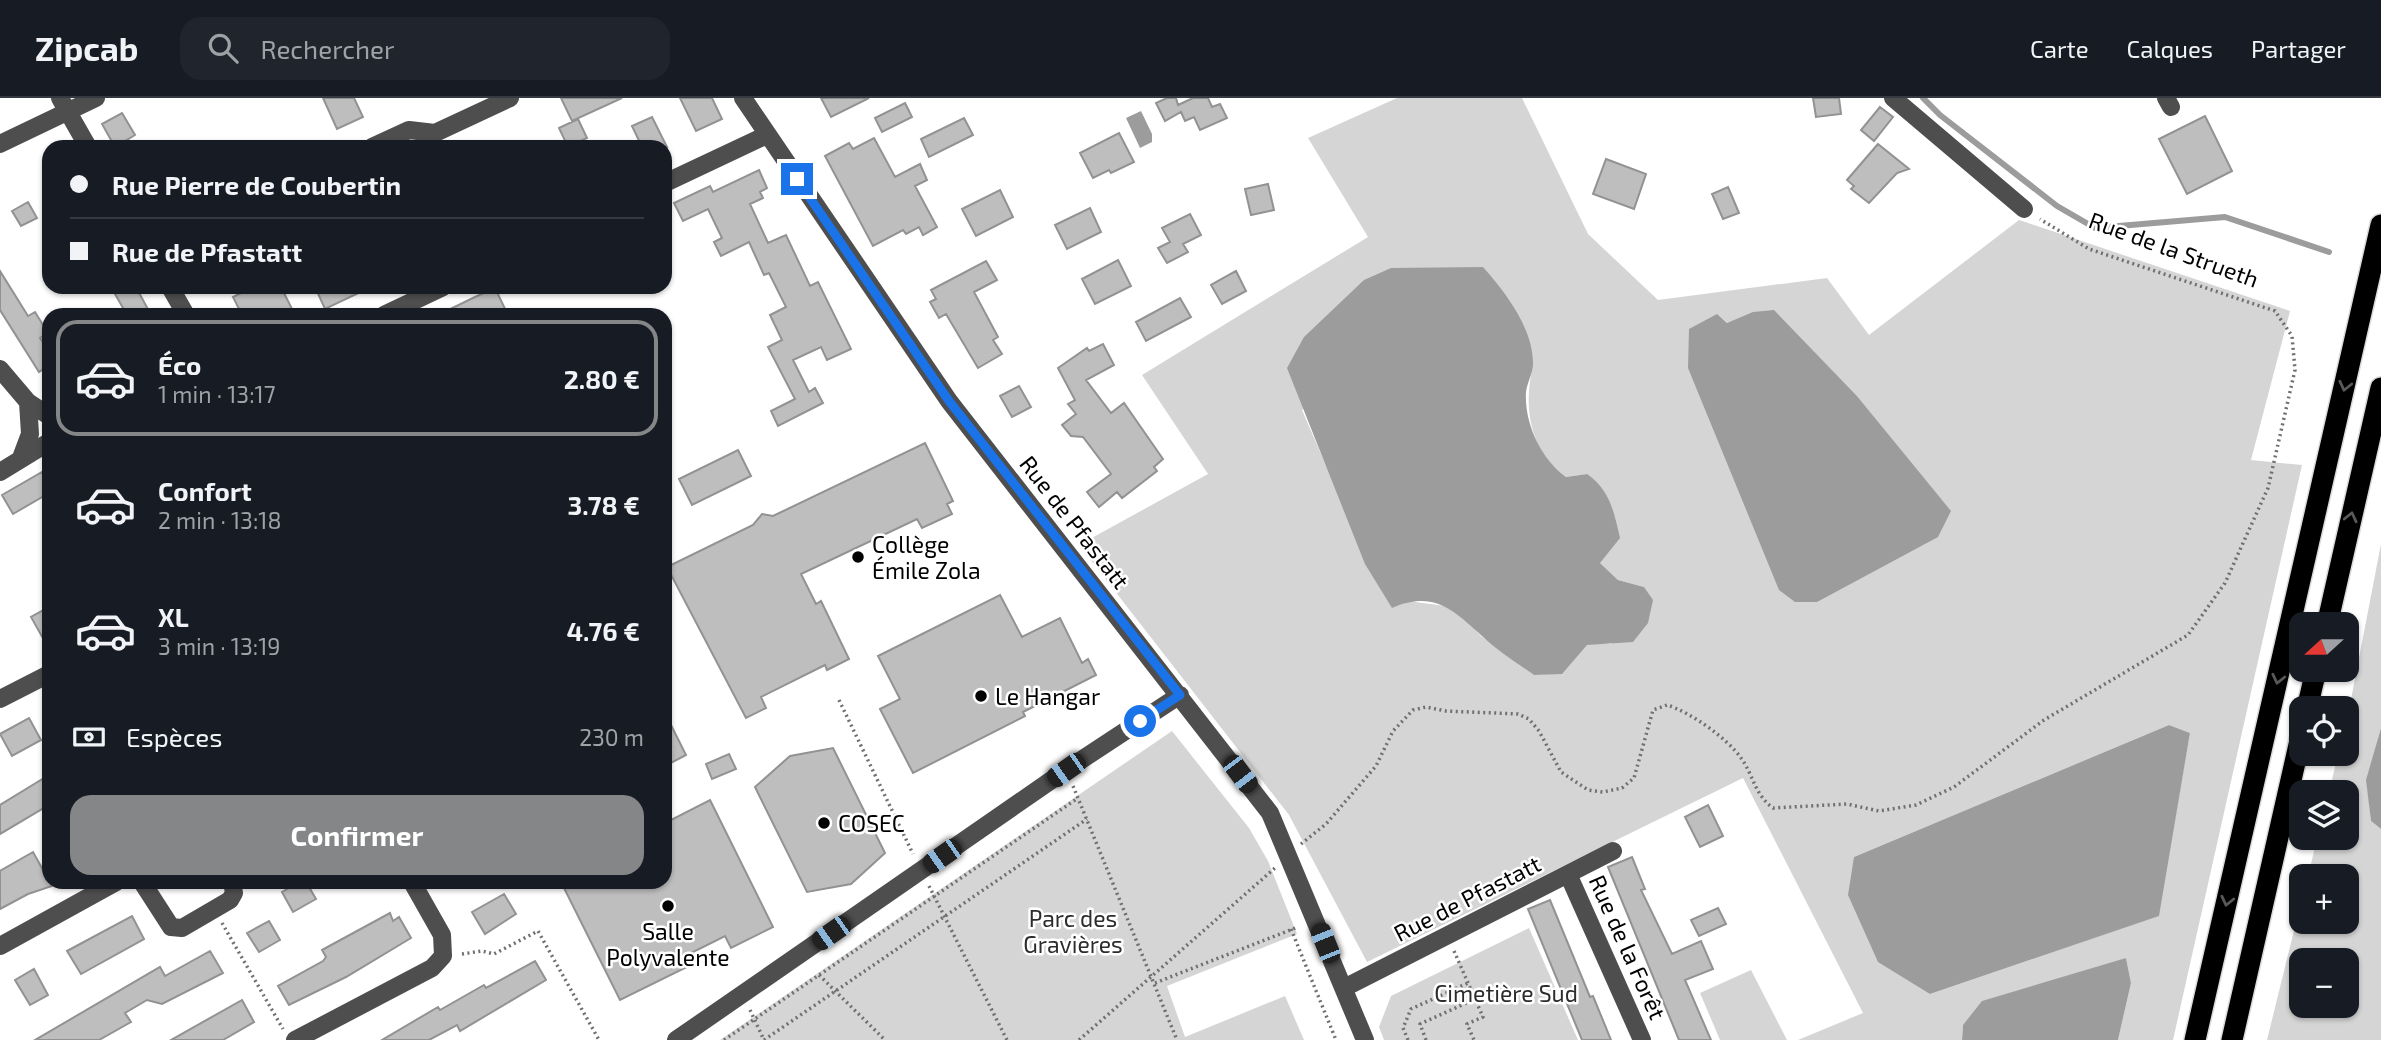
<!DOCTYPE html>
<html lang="fr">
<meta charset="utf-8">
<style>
body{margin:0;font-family:"Exo 2",sans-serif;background:#20242c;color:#f1f3f6;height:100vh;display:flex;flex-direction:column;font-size:26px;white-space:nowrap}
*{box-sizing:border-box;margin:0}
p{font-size:23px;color:#9ea1a6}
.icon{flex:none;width:38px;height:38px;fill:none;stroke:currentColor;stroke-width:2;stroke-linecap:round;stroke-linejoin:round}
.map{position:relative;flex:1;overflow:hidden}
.panel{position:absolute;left:42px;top:210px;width:630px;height:581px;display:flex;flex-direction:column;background:#171b24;border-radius:21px;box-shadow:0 2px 5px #0004}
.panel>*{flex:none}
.hud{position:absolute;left:42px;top:42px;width:630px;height:154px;border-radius:21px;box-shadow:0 2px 5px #0004;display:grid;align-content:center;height:154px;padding:0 28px;background:#171b24}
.needle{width:46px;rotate:249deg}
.buttons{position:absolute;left:2289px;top:514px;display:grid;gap:14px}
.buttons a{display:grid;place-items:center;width:70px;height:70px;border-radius:14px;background:#171b24;box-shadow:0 2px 5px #0004;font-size:35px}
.end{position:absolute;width:32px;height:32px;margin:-16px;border:9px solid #1a73e8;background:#fff;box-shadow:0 0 0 4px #fff}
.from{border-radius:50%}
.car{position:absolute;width:21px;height:42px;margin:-21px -10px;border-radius:9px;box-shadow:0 0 5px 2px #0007;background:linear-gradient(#222 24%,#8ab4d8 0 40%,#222 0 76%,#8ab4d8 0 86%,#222 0)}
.hud b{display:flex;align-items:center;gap:24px;height:66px;font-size:26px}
.hud b+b{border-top:2px solid #363941}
.hud i{width:18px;height:18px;background:#f1f3f6}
ul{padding:12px 0 0;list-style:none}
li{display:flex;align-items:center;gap:21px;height:116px;margin:0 14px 10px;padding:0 14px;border:4px solid transparent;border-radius:21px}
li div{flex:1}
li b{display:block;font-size:26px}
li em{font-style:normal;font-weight:700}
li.selected{border-color:#858687}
li>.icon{width:63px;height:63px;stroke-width:1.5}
.pay{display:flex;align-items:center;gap:18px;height:77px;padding:0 28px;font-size:26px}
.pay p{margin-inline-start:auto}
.action{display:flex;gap:14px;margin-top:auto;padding:14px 28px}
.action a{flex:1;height:80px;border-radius:21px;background:#858687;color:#fff;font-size:28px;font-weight:700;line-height:80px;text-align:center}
header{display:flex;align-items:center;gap:42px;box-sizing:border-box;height:98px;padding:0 35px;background:#171b24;border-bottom:2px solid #363941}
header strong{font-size:33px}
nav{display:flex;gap:38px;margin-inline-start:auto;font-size:24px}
.search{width:490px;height:63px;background:#20242c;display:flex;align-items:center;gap:18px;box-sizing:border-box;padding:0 24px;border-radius:21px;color:#9ea1a6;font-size:26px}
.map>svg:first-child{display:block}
.green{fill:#d5d5d5;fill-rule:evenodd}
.water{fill:#9c9c9c}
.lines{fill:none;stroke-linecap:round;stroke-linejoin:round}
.stream{stroke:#9c9c9c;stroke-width:6}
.building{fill:#bebebe;stroke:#929292;stroke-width:2}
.highway-casing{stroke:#dbdbdb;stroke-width:24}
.path{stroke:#707070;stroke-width:3.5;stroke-dasharray:2 3.5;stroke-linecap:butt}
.minor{stroke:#4e4e4e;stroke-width:18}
.highway{stroke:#000;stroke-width:21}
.oneway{stroke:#595959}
.route{stroke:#1a73e8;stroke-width:9}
.poi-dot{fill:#000;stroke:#fff;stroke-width:2.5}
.labels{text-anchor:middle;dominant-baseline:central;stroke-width:5;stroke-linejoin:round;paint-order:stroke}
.street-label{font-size:23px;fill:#000;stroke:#fff}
.poi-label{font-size:23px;fill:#000;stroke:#fff;text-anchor:start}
.park-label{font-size:23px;fill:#2c2c2c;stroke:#fff}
</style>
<header>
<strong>Zipcab</strong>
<div class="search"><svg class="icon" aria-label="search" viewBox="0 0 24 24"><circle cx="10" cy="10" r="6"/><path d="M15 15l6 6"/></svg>Rechercher</div>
<nav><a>Carte</a><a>Calques</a><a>Partager</a></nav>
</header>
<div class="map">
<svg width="2381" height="942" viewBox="0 0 2381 942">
<rect width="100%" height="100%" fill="#fff"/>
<path class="green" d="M1397,0H1522L1588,136L1658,202L1827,180L1869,237L2019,122L2290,213L2251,362L2302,367L2173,942H2118L2131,885L2126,860L1963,927L1962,942H1798L1863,915L1743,680L1367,864L1289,717L1079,447L1208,376L1142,277L1368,139L1308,40ZM1483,169L1533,268C1523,308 1529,353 1566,379L1587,376L1600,465L1618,482L1644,489L1611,546H1587L1562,575L1534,577L1481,538L1462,517L1445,508L1408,503L1327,370L1302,312L1446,172ZM1774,213L1857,298L1950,413L1717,216L1727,225ZM2169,627L2190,635L2158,818L1930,896L1854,759Z
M2381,446V630L2367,682L2371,723L2381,731V942H2267L2301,804V824H2347V779H2308L2317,740H2347V695H2329L2338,656H2347V622ZM2301,863H2347V908H2301Z
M1172,633L1249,730L1268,763L1297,836L1167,888L1185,939L1285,898L1304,942H720Z
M1529,830L1578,942H1384L1379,929L1391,898Z
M1751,872L1787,942H1720L1700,895Z"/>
<path class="water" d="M1141,13L1152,36V44L1140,50L1126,20Z
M1483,169C1506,195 1534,231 1533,268C1532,277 1527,285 1526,294C1524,325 1541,361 1566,379L1587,376C1610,392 1614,414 1620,440L1600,465L1618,482L1644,489L1653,502L1648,525L1633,544L1587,547L1562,576L1534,577C1517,565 1498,553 1482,538C1453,512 1434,492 1392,510L1365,466L1287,270L1304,239L1364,182L1391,170Z
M1774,212L1857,298L1951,413L1938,439L1817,504H1795L1779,492L1688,270L1689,231L1717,216L1727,225L1753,214Z
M2169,627L2190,635L2159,818L1930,896L1878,864L1848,797L1854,759Z
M2381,630V731L2371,723L2366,682Z
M2126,860L2131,885L2118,942H1962L1963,927L1982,903Z"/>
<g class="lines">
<path class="stream" d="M1923,0L1940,17L2057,108L2095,130L2225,119L2329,154"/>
</g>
<path class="building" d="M323,0H354L363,19L337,31Z
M561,0H622L572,23Z
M680,0H712L722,21L696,33Z
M821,0H869L831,19Z
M1167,0H1176L1178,7L1193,0H1208L1212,9L1220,6L1227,20L1200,32L1194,19L1185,23L1181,14L1165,23L1156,5Z
M1813,0H1839L1841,16L1816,19Z
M905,5L912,19L882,34L875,20Z
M1880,9L1893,19L1874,43L1861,32Z
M122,15L135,37L115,49L102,26Z
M2205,18L2232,73L2187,96L2159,41Z
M652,19L667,49H642L632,28Z
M964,20L973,37L929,59L921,41Z
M578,21L587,40L568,49L559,30Z
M1119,35L1134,64L1111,75L1109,72L1093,80L1080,55Z
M874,40L895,79L920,66L927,82L915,88L937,129L923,137L919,129L906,136L903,132L873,148L825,58L849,45L853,51Z
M1878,46L1909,71L1897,75L1869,105L1851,91L1854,88L1847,82Z
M1606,61L1646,76L1634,111L1593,96Z
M759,72L767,90L760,94L763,100L750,106L768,145L786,137L810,188L818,184L851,251L827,262L821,249L793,262L809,294L815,290L823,305L778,328L771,313L795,301L768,249L782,242L770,217L786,209L769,175L764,177L749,144L721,158L714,144L722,140L708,111L683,123L674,105L710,88L713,94Z
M1268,86L1274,112L1251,117L1245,91Z
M1728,89L1739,115L1723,121L1712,96Z
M1000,92L1013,119L976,138L962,111Z
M28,104L37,120L21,128L12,113Z
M1090,110L1101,134L1067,151L1055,127Z
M1190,116L1201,137L1183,146L1188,154L1167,165L1158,150L1170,144L1162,130Z
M1118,162L1131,188L1095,206L1082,181Z
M986,163L997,182L974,194L998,239L993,242L1002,256L978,270L946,216L939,220L930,204L936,201L931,192Z
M0,173L28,218L35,214L48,235L40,240L49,253V267L39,274L0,212Z
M1236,173L1246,193L1222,206L1211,187Z
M111,189H136L151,217H127Z
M253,189H281L295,217H242L233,199Z
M315,189H371L325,211Z
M495,190L508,217H438L475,199Z
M1180,200L1191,219L1146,243L1136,224Z
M1103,246L1114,267L1086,282L1111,315L1124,305L1163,361L1154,369L1157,373L1122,400L1117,394L1099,409L1087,394L1111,376L1083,339L1071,338L1062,327L1076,316L1068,306L1075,302L1058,270L1087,250L1089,253Z
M1019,288L1031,309L1012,319L1000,298Z
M925,345L953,403L947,406L952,416L922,430L917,421L801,476L816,506L821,503L849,561L827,572L825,567L761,599L766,610L746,620L667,469L753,427L762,416L773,418Z
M738,352L751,378L692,407L679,381Z
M42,374L49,395L13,416L2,397Z
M1000,497L1022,539L1060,520L1082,565L1088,561L1096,577L1023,614L1025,618L913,675L880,611L900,601L878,558Z
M49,509V551L31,519Z
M665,615L686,657L665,668Z
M29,620L41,642L12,658L0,636Z
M833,650L885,755L851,786L807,794L755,689L790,658Z
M729,656L736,671L712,681L706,666Z
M49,677V719L44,710L0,736V707Z
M710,702L773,829L731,850L725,838L693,854L697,864L620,902L561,784H665V731L671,728L669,723Z
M1708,707L1723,738L1700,749L1685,719Z
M33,754L52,788L28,796L0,811V773Z
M1632,759L1645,791L1641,792L1672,856L1701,843L1713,871L1685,882L1711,942H1679L1608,769Z
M299,784H306L316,801L293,814L282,794Z
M504,796L516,816L485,836L472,814Z
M1550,802L1590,899L1593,898L1611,942H1582L1528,811Z
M1718,810L1726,826L1699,838L1691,822Z
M390,815L393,823L399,819L411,840L346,879L289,907L278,888L323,863L326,859L322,852Z
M132,818L144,841L81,876L67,853Z
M269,823L280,842L259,854L247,835Z
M210,853L223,875L162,906L147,902L125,915L131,924L99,942H35L160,869L165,878Z
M535,863L546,882L460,933L457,927L429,942H382L438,909L440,912L484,887L486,890Z
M34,871L48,897L30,907L15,882Z
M242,902L254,924L223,942H171Z"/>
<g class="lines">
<g class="highway-casing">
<path id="highway" d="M2327,527L2381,290
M2307,611L2316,572
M2195,942L2381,127
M2232,942L2301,638"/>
</g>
<path class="path" d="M839,602L913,756
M1073,688L1177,942
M1301,746L1326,726L1376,668L1393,633L1413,612L1426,609L1446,613L1518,616L1529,621L1539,633L1561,674L1588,692L1603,694L1622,690L1634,680L1653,612L1667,607C1690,614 1727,640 1741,660C1754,678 1754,696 1773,710L1847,706L1879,713L1916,707L1954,689L2044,622L2188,537L2225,485L2268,390L2295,272L2292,238L2275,213L2089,151L2040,121
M929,788L1007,942
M222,825L283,931
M1291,831L1336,942
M1454,853L1483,919L1467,926L1474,942
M462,856L482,853L494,856L538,833L599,942
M819,877L885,942
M1155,885L1298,829
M750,912L764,942
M724,942L1078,700
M764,942L1087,721
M1079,942L1275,770
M1408,942L1403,930L1411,911L1468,885
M1426,942L1420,926L1475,901"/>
<path class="minor" d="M60,0L88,49
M743,0L949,303L1270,715L1365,942
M1893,0L2024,111
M2166,0L2171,9
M0,46L96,0
M372,49L409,32L435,35L510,0
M665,85L767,37
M170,189L186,217
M384,217L443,189
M0,271L28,304L49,318
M21,360L30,336L28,304
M0,374L49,344
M0,601L49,576
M1568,776L1642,942
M142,784L171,829L182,830L230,802L234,795L232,784
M0,848L116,784
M1344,890L1613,753
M295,942L432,870L443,858L442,837L412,784
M676,942L1066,672L1180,597"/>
<use href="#highway" class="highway"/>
</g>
<defs><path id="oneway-chevron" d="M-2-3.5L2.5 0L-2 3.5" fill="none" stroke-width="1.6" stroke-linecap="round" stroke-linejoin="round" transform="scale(1.75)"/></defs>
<g class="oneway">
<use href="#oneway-chevron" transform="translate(2345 288) rotate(103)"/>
<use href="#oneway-chevron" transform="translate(2351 419) rotate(-77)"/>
<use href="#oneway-chevron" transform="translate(2278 581) rotate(103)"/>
<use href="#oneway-chevron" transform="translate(2227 803) rotate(103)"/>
</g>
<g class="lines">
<path class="route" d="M797,81L949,303L1180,597L1140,623"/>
</g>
<g class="poi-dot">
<circle cx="858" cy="459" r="7"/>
<circle cx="981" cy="598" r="7"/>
<circle cx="824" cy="725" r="7"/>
<circle cx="668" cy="808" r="7"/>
</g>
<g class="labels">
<g class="street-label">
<text transform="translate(2174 151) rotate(20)">Rue de la Strueth</text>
<text transform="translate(1075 424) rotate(52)">Rue de Pfastatt</text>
<text transform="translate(1467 800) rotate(-27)">Rue de Pfastatt</text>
<text transform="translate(1628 849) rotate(66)">Rue de la Forêt</text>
</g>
<g class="poi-label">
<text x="872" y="446">Collège<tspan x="872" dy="26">Émile Zola</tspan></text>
<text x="995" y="598">Le Hangar</text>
<text x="838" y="725">COSEC</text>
<text x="668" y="833" text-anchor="middle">Salle<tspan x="668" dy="26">Polyvalente</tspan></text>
</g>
<g class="park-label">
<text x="1073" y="820">Parc des<tspan x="1073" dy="26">Gravières</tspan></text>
<text x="1506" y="895">Cimetière Sud</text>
</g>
</g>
</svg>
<div class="buttons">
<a><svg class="needle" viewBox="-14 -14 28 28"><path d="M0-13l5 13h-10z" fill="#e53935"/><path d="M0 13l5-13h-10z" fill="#9ea1a6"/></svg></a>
<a><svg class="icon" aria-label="locate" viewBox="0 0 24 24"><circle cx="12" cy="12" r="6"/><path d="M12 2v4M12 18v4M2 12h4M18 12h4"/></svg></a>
<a><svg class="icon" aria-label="layers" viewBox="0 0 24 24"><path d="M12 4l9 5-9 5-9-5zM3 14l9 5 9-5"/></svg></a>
<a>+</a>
<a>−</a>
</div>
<i class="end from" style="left:1140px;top:623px"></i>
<i class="end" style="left:797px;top:81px"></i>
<i class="car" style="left:1066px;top:672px;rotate:235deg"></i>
<i class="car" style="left:1240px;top:676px;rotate:143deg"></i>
<i class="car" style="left:942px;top:758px;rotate:235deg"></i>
<i class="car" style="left:831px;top:835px;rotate:235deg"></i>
<i class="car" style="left:1325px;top:845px;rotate:338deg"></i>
<div class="hud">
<b><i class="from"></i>Rue Pierre de Coubertin</b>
<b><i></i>Rue de Pfastatt</b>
</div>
<section class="panel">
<ul>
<li class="selected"><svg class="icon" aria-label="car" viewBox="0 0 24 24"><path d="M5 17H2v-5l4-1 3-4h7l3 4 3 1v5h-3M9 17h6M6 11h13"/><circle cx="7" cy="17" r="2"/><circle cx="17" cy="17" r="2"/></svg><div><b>Éco</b><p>1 min · 13:17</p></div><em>2.80 €</em></li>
<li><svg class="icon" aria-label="car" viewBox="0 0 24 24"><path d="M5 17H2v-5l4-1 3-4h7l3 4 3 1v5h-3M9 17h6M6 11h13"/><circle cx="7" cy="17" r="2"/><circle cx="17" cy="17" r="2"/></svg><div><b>Confort</b><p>2 min · 13:18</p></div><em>3.78 €</em></li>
<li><svg class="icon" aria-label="car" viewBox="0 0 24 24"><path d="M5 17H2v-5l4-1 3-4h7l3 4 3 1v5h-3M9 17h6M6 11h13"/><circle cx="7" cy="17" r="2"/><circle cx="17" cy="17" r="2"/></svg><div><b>XL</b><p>3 min · 13:19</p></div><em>4.76 €</em></li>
</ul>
<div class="pay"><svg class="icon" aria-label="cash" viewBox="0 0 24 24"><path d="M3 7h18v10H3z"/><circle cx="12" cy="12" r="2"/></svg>Espèces<p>230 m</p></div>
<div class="action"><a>Confirmer</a></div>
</section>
</div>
